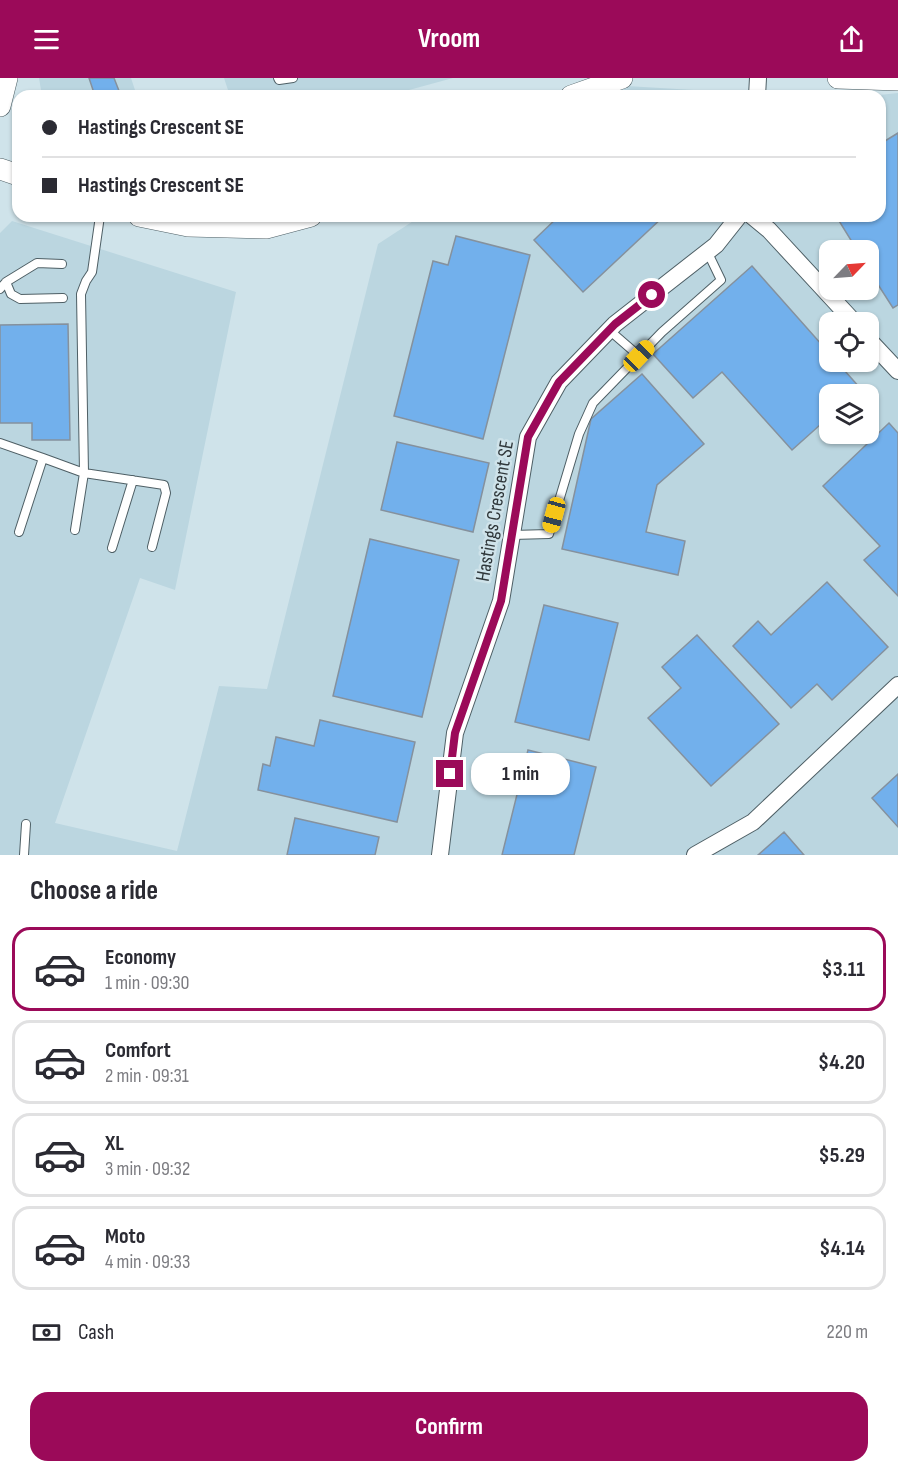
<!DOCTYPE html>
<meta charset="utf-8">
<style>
body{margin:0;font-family:"Sofia Sans Condensed",sans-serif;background:#f7f7f7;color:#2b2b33;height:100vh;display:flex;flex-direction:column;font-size:22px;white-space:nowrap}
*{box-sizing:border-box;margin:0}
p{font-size:20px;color:#7c7c81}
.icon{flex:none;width:33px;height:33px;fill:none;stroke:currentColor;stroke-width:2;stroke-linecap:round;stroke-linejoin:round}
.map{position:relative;height:777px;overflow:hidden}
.details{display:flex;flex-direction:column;background:#fff;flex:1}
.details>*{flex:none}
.guide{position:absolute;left:12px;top:12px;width:874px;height:132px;border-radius:18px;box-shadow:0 2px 4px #0004;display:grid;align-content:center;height:132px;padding:0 30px;background:#fff}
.needle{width:39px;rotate:65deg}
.fabs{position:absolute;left:819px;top:162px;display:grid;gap:12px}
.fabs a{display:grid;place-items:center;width:60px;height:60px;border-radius:12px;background:#fff;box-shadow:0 2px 4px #0004;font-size:30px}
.end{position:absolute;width:27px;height:27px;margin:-14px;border:8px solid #9b0a59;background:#fff;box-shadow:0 0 0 3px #fff}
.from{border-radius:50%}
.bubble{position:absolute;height:42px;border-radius:18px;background:#fff;box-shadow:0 2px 4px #0004;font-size:20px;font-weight:700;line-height:42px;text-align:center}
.car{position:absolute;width:18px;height:36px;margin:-18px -9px;border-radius:8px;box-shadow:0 0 4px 2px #0007;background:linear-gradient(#f5c518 24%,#345 0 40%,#f5c518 0 76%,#345 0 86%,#f5c518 0)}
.guide b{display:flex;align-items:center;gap:21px;height:57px;font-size:22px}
.guide b+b{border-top:2px solid #e1e1e2}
.guide i{width:15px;height:15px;background:#2b2b33}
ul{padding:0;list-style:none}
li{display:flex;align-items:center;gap:18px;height:84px;margin:0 12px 9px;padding:0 18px;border:3px solid #e1e1e2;border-radius:18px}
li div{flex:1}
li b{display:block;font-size:22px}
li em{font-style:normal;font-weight:700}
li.on{border-color:#9b0a59}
li>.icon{width:54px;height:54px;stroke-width:1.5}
h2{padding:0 30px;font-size:27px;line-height:72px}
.pay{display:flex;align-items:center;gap:15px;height:66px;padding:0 30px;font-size:22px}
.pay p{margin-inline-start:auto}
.primary-button{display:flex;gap:12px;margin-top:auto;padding:12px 30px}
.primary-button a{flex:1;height:69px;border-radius:18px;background:#9b0a59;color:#fff;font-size:24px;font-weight:700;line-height:69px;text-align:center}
header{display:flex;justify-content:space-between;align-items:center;height:78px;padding:0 30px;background:#9b0a59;color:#fff;font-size:27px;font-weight:700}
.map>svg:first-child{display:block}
.built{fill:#bbd6e0;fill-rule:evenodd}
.building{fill:#72b0ec;stroke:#85919d;stroke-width:1.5}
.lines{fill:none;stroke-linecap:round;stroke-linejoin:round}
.service-casing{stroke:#4e5f65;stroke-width:10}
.minor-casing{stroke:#4e5f65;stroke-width:18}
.tertiary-casing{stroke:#4e5f65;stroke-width:22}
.service{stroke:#fff;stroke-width:8}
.minor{stroke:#fff;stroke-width:16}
.tertiary{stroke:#fff;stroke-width:21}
.route{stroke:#9b0a59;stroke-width:8}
.labels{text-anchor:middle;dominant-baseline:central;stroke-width:5;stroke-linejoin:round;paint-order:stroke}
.street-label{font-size:20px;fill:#30383b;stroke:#cfe3ea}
</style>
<header><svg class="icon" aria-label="menu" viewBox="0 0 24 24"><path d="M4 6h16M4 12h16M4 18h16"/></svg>Vroom<svg class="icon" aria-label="share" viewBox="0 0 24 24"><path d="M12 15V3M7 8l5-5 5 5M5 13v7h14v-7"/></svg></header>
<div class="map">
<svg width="898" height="777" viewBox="0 0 898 777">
<rect width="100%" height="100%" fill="#cfe3ea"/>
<path class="built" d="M39,0H131L137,18H42Z
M224,0H453L387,18H230Z
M627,8L792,18H611Z
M898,15V777H0V155L12,143L236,214L175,512L140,500L55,745L177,773L219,608L267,611L378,166L421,138H880V18H870ZM830,172H868V212H830ZM830,244H868V284H830ZM830,316H868V356H830Z"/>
<path class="building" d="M89,0H114L121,18H95Z
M898,55V227L893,230L868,191V172H857L836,138H880V66Z
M559,138H664L583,214L534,162Z
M456,158L530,177L483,361L394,338L433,183L448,187Z
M752,188L830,276V284H837L860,310L853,316H830V338L792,372L722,294L693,320L653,276Z
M68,246L70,362H32V345H0V247Z
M642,296L704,366L657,407L646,454L685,463L678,497L562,471L591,341Z
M889,345L898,355V518L864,482L880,468L823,408Z
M397,364L489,385L473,454L381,432Z
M370,461L459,482L422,639L333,618Z
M827,504L888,569L832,622L817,606L791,630L733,568L758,543L771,557Z
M544,527L618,545L589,662L515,644Z
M697,557L779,646L711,708L648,640L681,610L662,589Z
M320,642L415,664L397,744L258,712L263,686L270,688L276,659L314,668Z
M528,672L596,689L574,777H502Z
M898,696V749L872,720Z
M295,740L379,759L375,777H287Z
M784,754L804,777H758Z"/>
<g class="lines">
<g class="service-casing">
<path id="service" d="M278,0L279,2L293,0
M100,138L92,194L86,203L81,216L84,395L164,407L166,415L152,469
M6,204L11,216L20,221L63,220
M0,211L6,204L37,185L62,186
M609,252L639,278
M0,365L43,380L19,454
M43,380L84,395L75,452
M512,457L549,456L579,356L593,325L662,254L721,202L707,173
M112,470L133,402
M24,777L26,746"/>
</g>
<g class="minor-casing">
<path id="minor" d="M757,18L758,0
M752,138L769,152L854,244
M868,261L898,293
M440,777L455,655L501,523L528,359L559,304L615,246L716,167L739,138
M695,777L753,744L898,607"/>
</g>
<g class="tertiary-casing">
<path id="tertiary" d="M838,0L898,2
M571,18L622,0
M0,28L7,0
M0,91L18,97
M139,138L188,148L266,150L311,138"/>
</g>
<use href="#service" class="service"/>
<use href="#minor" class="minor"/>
<use href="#tertiary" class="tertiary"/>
</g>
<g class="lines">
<path class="route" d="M450,696L455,655L501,523L528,359L559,304L615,246L652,217"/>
</g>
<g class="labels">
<g class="street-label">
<text transform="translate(495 433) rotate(-80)">Hastings Crescent SE</text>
</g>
</g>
</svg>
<div class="fabs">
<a><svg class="needle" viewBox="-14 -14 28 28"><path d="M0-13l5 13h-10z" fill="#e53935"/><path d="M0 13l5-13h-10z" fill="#7c7c81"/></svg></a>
<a><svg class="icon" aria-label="locate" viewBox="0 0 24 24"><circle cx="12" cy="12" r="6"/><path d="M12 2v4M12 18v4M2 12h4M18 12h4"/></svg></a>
<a><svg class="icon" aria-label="layers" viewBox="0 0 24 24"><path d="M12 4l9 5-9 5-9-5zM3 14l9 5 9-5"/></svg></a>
</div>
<i class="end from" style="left:652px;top:217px"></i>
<i class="end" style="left:450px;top:696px"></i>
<div class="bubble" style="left:471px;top:675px;width:99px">1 min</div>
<i class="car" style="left:639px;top:278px;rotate:44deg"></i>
<i class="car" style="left:554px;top:437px;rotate:195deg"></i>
<div class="guide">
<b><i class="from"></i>Hastings Crescent SE</b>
<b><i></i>Hastings Crescent SE</b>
</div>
</div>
<section class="details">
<h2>Choose a ride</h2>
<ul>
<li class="on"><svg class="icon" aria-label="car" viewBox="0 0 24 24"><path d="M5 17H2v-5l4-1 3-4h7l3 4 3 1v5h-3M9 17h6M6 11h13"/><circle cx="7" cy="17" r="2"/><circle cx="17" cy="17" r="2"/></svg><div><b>Economy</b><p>1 min · 09:30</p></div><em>$3.11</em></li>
<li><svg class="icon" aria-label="car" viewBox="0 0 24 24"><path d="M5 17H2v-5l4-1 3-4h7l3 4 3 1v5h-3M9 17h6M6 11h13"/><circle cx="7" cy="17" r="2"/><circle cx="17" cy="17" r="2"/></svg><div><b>Comfort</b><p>2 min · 09:31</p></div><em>$4.20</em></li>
<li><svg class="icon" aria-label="car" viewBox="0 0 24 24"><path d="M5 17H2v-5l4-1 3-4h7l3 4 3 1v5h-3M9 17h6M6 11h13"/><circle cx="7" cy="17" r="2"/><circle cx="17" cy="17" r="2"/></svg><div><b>XL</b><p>3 min · 09:32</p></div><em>$5.29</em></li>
<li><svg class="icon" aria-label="car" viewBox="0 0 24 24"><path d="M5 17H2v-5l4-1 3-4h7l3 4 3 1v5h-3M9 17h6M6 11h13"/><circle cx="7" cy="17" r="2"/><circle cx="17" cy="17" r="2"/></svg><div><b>Moto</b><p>4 min · 09:33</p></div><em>$4.14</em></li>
</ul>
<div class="pay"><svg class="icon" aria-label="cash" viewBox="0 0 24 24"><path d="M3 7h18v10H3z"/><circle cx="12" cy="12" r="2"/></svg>Cash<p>220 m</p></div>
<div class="primary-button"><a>Confirm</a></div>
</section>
